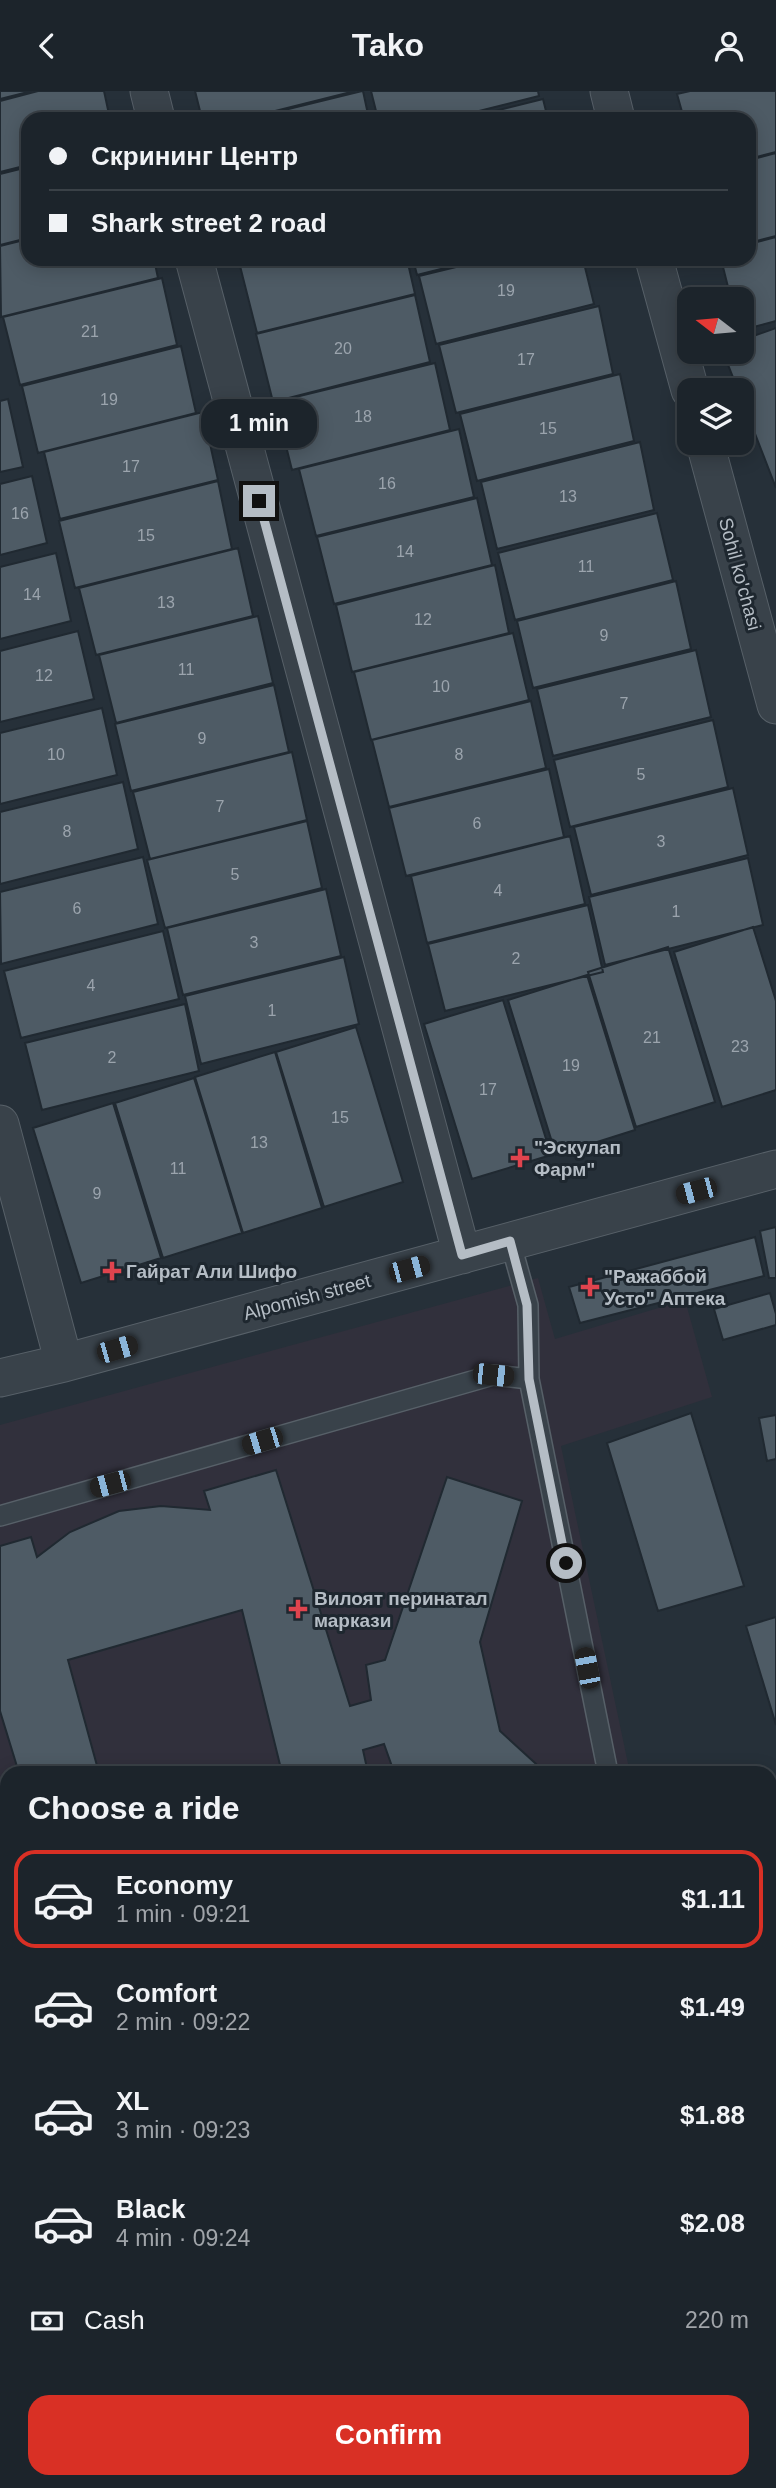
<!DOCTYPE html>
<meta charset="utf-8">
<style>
body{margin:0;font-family:Helvetica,sans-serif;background:#293037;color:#f1f3f6;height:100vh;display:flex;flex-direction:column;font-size:26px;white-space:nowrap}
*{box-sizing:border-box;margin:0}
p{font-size:23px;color:#a0a4a9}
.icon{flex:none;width:38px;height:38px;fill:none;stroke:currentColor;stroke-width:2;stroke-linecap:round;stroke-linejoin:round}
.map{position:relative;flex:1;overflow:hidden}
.drawer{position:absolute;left:0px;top:1675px;width:777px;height:723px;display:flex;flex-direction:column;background:#1c242b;border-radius:21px 21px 0 0;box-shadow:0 4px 18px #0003,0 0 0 2px #3a4147}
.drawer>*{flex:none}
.top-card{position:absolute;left:21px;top:21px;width:735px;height:154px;border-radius:21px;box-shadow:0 4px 18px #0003,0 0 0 2px #3a4147;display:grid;align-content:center;height:154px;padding:0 28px;background:#1c242b}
.needle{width:46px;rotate:286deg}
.fabs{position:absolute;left:677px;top:196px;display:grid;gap:14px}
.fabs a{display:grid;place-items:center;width:77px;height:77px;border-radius:14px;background:#1c242b;box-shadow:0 4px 18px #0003,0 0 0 2px #3a4147;font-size:35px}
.end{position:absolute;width:32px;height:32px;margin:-16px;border:9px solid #b5bdc5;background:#111;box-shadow:0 0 0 4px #111}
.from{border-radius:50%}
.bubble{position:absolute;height:49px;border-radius:21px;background:#1c242b;box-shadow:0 4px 18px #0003,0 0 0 2px #3a4147;font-size:23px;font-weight:600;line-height:49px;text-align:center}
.car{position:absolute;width:21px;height:42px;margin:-21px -10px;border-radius:9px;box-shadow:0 0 5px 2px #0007;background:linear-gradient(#222 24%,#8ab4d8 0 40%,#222 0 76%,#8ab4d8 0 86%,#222 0)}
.top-card b{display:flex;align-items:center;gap:24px;height:66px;font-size:26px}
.top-card b+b{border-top:2px solid #3a4147}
.top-card i{width:18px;height:18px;background:#f1f3f6}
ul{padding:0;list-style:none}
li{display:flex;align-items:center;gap:21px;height:98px;margin:0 14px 10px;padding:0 14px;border:4px solid transparent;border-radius:21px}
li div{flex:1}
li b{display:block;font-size:26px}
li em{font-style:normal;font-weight:600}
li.active{border-color:#d93025}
li>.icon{width:63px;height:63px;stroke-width:1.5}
h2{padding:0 28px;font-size:32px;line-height:84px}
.pay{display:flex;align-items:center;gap:18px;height:77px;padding:0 28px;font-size:26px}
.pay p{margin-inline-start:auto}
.button{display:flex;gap:14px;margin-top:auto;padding:14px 28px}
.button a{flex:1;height:80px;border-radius:21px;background:#d93025;color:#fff;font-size:28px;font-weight:600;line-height:80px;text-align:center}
header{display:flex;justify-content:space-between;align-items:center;height:91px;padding:0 28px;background:#1c242b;font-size:32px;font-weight:600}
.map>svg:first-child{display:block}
.medical{fill:#31303c}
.building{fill:#4e5b65;stroke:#202931;stroke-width:2}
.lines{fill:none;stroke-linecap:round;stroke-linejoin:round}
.service-casing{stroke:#576068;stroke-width:22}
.minor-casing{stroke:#576068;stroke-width:39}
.service{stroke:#39424a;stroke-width:19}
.minor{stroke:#39424a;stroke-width:37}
.route{stroke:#b5bdc5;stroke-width:9}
.health-dot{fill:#e0444e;stroke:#1e272f;stroke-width:2.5}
.labels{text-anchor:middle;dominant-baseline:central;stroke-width:6;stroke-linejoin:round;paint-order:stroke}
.number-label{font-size:16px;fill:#9ba4ad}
.street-label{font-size:19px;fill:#b5bdc5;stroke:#1e272f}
.poi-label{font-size:19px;font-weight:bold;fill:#b5bdc5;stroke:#1e272f;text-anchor:start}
</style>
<header><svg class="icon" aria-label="back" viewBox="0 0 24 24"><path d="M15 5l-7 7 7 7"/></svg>Tako<svg class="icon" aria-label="person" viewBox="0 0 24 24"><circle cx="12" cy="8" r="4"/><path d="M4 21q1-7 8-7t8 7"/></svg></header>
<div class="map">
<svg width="776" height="2397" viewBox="0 0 776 2397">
<rect width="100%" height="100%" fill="#263039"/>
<path class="medical" d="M538,1187L555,1248L685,1209L712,1306L561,1355L630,1682H7V2133L0,2135V1334Z"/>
<path class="building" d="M0,0H32L0,8Z
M38,0H104L110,28H28V74L0,81V10Z
M195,0H355L243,28H202Z
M363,0L369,28H248L362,0Z
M371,0H538L539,5L447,28H378Z
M690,0H776V61L749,68V28H684L677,3Z
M543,8L548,28H463Z
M776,62V145L749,152V69Z
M28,76V147L0,154V83Z
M776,146V230L742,239V208H731L721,168H749V153Z
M28,148V168H154L158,187L1,226L0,155Z
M236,168H263L238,174Z
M267,168H407L415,203L257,242L240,175Z
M413,168H481L417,184Z
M489,168H583L594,213L436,253L419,185Z
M162,187L177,254L20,294L3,226Z
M415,204L430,271L273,311L256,243Z
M599,215L613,283L456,322L439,254Z
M776,237V397L742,309V299H738L723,261H742V249Z
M181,255L196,322L38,362L22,295Z
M435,272L450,339L292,379L275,311Z
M620,283L634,350L477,390L460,323Z
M8,308L23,376L0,381V310Z
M203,321L218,389L60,428L44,361Z
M459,338L474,406L316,445L299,378Z
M640,351L654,419L497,458L481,391Z
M32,385L47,452L0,464V393Z
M218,390L232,458L75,497L59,430Z
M477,407L492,474L334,513L317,446Z
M657,422L673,489L515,529L498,462Z
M238,457L253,525L96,564L79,497Z
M56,462L71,530L0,548V476Z
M495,474L509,542L352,581L336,514Z
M676,490L691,558L533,597L517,530Z
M258,525L273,592L116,632L99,564Z
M78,540L94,608L0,631V560Z
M513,542L529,609L371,649L354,581Z
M696,559L711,626L553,665L537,598Z
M274,594L289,661L131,700L115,633Z
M531,610L546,677L389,716L372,649Z
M102,617L117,684L0,713V642Z
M713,629L728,696L570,736L554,669Z
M292,661L307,729L150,768L133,701Z
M549,678L564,746L406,785L389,717Z
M123,691L138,758L0,793V721Z
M733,697L748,764L591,804L574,736Z
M307,730L322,797L165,837L147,769Z
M570,745L585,813L427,852L411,785Z
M143,766L158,833L1,873L0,801Z
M748,767L763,834L605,874L589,806Z
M326,798L341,865L183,904L167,837Z
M588,814L603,881L445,920L428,853Z
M753,836L776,910V999L722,1016L674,861Z
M163,840L179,908L21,947L4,880Z
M668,856L715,1011L636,1036L588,881Z
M344,866L359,933L201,973L185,905Z
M587,884L635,1039L556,1064L508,909Z
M503,909L551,1064L472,1088L424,933Z
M185,913L199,980L42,1019L25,952Z
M356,936L403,1091L324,1116L276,961Z
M275,961L322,1117L243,1142L195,986Z
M194,987L242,1142L163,1167L115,1012Z
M113,1012L161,1167L81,1192L33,1037Z
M776,1136V1187H769L760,1140Z
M755,1146L764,1185L580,1232L569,1196Z
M770,1202L776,1223V1234L723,1249L714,1218Z
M691,1322L744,1495L658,1520L607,1352Z
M776,1324V1368L767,1370L759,1327Z
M276,1379L350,1615L371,1609L366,1574L385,1569L447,1386L522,1410L480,1551L500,1640L546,1682H419L414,1678L394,1681L384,1653L363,1659L368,1682H282L242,1519L68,1569L99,1682H19L0,1620V1455L31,1446L37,1466L70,1441L119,1420L161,1415L210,1419L204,1400Z
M776,1526V1634L746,1535Z
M7,1703V1784L0,1786V1705Z
M770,1713L776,1714V1764L770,1763Z
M770,1835L776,1837V2043L770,2065Z
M7,2036V2120L0,2122V2038Z
M7,2179V2267L0,2269V2181Z
M7,2314V2390H47L23,2397H0V2316Z
M156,2390H277L279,2397H158Z
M589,2390H660L664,2397H577Z"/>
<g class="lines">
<g class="service-casing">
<path id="service" d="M529,1288L608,1682
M0,1425L493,1284L529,1288L528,1214L510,1150
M0,2164L7,2162
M534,2397L547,2390"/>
</g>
<g class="minor-casing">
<path id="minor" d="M149,0L156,28
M609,0L616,28
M194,168L462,1164
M654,168L690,299
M705,352L776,614
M0,1033L64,1272
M0,1287L64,1272L776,1078
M392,2390L395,2397"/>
</g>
<use href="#service" class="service"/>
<use href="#minor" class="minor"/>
</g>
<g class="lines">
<path class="route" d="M259,410L462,1164L510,1150L527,1214L529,1288L566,1472"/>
</g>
<g class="health-dot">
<path d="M516.5 1056.5h7v7h7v7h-7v7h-7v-7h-7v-7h7z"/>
<path d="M108.5 1169.5h7v7h7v7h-7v7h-7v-7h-7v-7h7z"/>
<path d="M586.5 1185.5h7v7h7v7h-7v7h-7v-7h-7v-7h7z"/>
<path d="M294.5 1507.5h7v7h7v7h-7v7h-7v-7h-7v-7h7z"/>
</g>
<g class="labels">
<g class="number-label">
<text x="506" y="199">19</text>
<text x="90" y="240">21</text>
<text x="343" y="257">20</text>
<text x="526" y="268">17</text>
<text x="109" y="308">19</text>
<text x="363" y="325">18</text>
<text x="548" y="337">15</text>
<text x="131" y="375">17</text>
<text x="387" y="392">16</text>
<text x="568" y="405">13</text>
<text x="20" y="422">16</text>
<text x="146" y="444">15</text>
<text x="405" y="460">14</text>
<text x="586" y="475">11</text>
<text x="32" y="503">14</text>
<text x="166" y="511">13</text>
<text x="423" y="528">12</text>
<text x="604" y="544">9</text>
<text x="186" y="578">11</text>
<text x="44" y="584">12</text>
<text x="441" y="595">10</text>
<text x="624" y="612">7</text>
<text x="202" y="647">9</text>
<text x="56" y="663">10</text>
<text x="459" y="663">8</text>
<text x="641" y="683">5</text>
<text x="220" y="715">7</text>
<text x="477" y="732">6</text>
<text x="67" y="740">8</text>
<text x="661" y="750">3</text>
<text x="235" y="783">5</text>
<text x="498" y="799">4</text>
<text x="77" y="817">6</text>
<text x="676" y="820">1</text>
<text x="254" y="851">3</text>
<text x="516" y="867">2</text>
<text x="91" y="894">4</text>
<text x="272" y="919">1</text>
<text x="652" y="946">21</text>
<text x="740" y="955">23</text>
<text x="112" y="966">2</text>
<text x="571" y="974">19</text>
<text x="488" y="998">17</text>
<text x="340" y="1026">15</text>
<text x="259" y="1051">13</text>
<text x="178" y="1077">11</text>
<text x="97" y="1102">9</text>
</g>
<g class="street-label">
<text transform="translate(740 483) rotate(75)">Sohil ko'chasi</text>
<text transform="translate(307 1206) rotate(-15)">Alpomish street</text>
</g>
<g class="poi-label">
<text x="534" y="1056">"Эскулап<tspan x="534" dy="22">Фарм"</tspan></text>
<text x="126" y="1180">Гайрат Али Шифо</text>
<text x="604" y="1185">"Ражаббой<tspan x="604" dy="22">Усто" Аптека</tspan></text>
<text x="314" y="1507">Вилоят перинатал<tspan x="314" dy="22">маркази</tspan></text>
</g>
</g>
</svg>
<div class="fabs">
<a><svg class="needle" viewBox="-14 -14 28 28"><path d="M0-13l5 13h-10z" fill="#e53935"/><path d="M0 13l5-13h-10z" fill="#a0a4a9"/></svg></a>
<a><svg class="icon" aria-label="layers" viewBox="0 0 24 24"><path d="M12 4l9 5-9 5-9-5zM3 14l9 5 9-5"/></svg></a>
</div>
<i class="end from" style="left:566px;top:1472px"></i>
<i class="end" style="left:259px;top:410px"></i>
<div class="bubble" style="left:201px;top:308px;width:116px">1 min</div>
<i class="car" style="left:696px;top:1100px;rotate:255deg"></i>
<i class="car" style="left:409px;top:1178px;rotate:75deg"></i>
<i class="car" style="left:117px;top:1258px;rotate:74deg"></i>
<i class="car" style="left:493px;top:1284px;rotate:96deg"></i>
<i class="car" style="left:262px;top:1350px;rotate:253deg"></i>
<i class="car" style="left:110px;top:1393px;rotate:255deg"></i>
<i class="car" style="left:587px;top:1577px;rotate:349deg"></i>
<div class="top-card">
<b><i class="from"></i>Скрининг Центр</b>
<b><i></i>Shark street 2 road</b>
</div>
<section class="drawer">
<h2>Choose a ride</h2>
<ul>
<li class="active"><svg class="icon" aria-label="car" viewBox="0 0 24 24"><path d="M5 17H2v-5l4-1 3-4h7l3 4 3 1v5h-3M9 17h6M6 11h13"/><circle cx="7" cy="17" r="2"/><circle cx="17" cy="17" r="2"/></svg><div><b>Economy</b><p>1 min · 09:21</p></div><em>$1.11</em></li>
<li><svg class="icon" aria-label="car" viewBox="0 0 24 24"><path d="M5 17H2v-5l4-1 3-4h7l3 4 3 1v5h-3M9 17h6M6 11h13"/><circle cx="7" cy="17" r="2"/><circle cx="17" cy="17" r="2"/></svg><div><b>Comfort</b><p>2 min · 09:22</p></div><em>$1.49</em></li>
<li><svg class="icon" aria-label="car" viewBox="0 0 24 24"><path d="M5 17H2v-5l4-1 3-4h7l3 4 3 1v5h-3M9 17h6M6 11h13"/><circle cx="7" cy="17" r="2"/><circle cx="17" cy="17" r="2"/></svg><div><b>XL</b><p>3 min · 09:23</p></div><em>$1.88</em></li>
<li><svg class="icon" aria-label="car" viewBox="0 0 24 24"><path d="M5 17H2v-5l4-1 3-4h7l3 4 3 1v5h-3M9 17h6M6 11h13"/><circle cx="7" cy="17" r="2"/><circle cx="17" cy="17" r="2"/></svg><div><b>Black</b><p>4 min · 09:24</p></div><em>$2.08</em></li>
</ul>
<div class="pay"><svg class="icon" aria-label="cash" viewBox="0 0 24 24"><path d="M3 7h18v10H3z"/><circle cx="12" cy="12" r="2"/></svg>Cash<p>220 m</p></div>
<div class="button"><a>Confirm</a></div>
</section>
</div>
